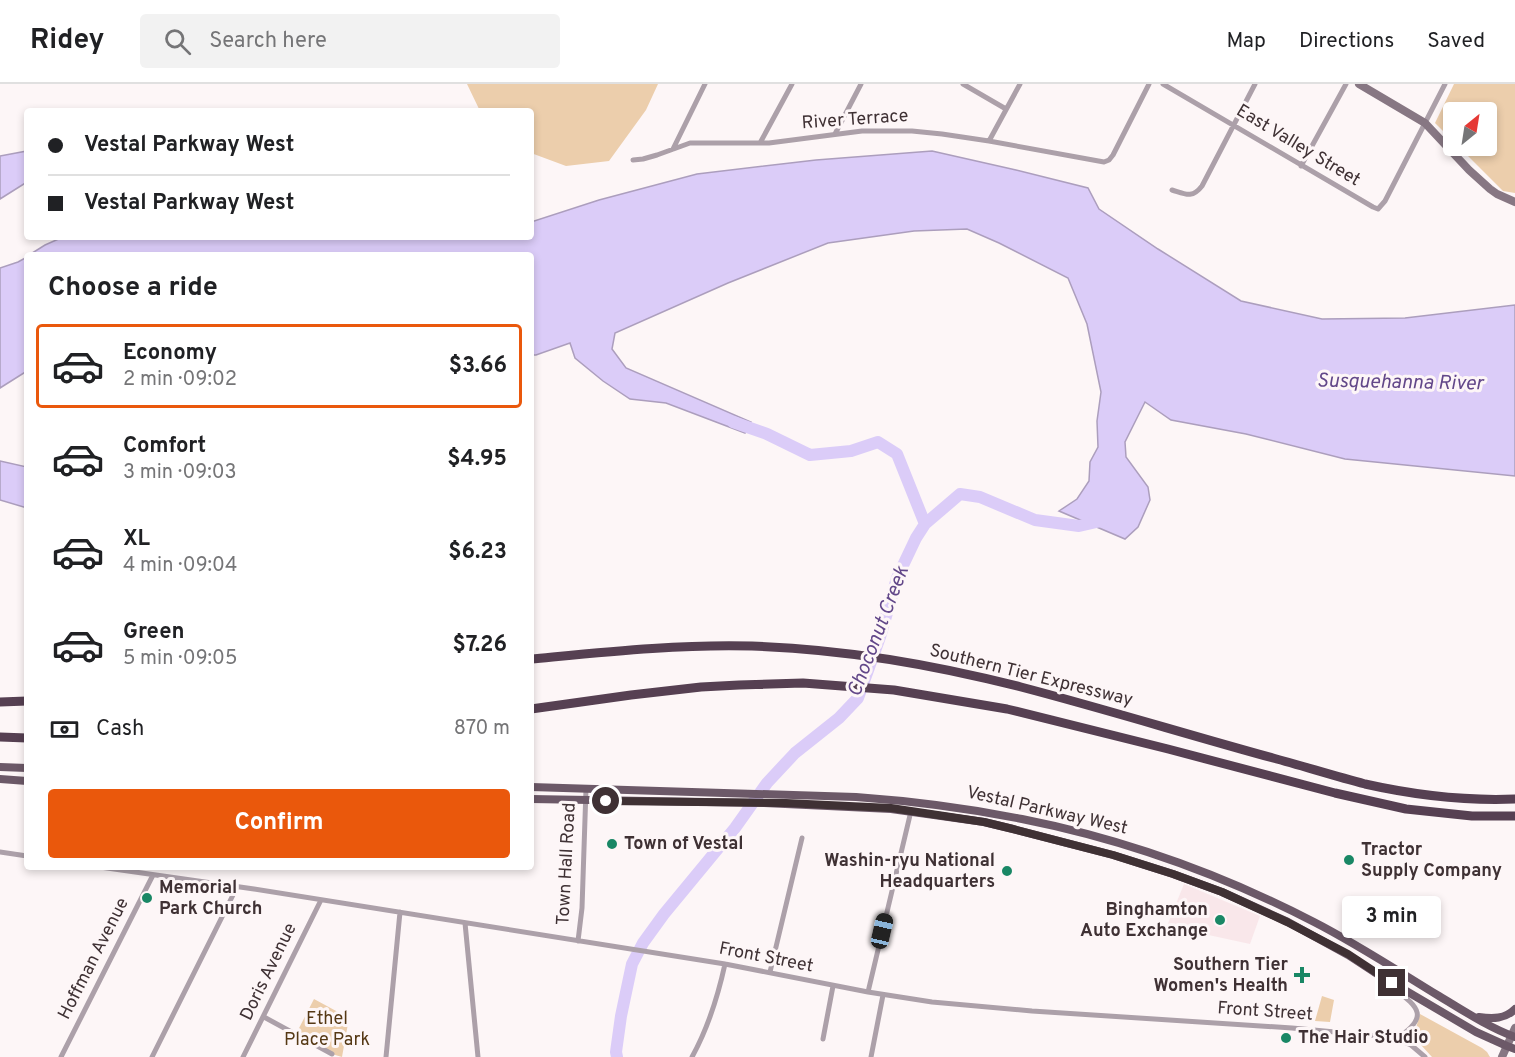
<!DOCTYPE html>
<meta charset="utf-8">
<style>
body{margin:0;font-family:Overpass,sans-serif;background:#f2f2f2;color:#202124;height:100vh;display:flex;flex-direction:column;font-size:22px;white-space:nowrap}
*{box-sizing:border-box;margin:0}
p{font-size:20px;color:#757577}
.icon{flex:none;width:33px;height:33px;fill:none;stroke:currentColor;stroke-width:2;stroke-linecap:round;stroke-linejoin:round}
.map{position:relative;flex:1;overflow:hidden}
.side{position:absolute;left:24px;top:168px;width:510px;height:618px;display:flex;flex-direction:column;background:#fff;border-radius:6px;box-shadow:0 3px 9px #0003}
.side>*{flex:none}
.top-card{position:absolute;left:24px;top:24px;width:510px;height:132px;border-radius:6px;box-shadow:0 3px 9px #0003;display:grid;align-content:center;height:132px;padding:0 24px;background:#fff}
.needle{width:39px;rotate:30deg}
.controls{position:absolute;left:1443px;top:18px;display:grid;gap:12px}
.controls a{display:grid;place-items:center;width:54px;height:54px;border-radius:6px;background:#fff;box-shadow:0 3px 9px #0003;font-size:30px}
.end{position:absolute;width:27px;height:27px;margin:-14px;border:8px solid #3f3134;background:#fff;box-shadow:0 0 0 3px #fff}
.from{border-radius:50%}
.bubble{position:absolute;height:42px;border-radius:6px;background:#fff;box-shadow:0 3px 9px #0003;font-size:20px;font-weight:700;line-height:42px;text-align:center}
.car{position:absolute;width:18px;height:36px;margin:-18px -9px;border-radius:8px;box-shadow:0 0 4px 2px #0007;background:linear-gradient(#222 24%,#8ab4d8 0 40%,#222 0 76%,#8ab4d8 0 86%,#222 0)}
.top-card b{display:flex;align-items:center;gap:21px;height:57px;font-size:22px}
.top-card b+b{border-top:2px solid #e0e0e0}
.top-card i{width:15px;height:15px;background:#202124}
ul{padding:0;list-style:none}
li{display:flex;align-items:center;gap:18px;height:84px;margin:0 12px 9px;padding:0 12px;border:3px solid transparent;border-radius:6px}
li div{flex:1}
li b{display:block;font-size:22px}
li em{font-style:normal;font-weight:700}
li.current{border-color:#ea580c}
li>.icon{width:54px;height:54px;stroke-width:1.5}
h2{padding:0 24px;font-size:27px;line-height:72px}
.pay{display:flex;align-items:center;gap:15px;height:66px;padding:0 24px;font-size:22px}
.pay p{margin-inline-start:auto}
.action{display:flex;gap:12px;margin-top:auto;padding:12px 24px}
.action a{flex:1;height:69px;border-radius:6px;background:#ea580c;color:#fff;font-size:24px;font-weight:700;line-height:69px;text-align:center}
header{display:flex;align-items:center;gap:36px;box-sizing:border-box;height:84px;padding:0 30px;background:#fff;border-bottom:2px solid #e0e0e0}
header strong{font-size:28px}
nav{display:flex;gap:33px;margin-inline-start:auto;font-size:21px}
.search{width:420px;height:54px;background:#f2f2f2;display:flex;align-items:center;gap:15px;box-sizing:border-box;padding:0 21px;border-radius:6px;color:#757577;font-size:22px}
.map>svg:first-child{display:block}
.built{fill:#f9e7ea}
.green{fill:#ecceac}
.water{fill:#dbccf8;stroke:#ac9ebd;stroke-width:1.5}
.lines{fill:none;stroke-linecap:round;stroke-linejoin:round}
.river{stroke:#dbccf8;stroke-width:12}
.street{stroke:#aca0a9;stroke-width:5}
.secondary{stroke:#877783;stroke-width:8}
.primary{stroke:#6c5968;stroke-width:8}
.highway{stroke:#564052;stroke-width:9}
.route{stroke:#3f3134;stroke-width:8}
.poi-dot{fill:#198765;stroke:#fdf6f7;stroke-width:2}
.labels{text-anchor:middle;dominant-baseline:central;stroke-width:6;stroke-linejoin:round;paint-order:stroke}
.street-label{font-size:18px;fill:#3f3134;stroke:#fdf6f7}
.poi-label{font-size:18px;font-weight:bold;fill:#3f3134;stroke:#fdf6f7;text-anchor:start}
.park-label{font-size:18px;fill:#553814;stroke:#fdf6f7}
.water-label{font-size:20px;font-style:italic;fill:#624789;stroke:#fdf6f7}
</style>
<header>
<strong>Ridey</strong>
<div class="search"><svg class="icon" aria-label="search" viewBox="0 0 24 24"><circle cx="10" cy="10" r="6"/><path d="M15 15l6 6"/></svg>Search here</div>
<nav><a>Map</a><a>Directions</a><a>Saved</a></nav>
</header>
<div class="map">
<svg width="1515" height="973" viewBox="0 0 1515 973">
<rect width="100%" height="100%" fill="#fdf6f7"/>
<path class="built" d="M1184,800L1260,832L1250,860L1167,842Z"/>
<path class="green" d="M467,0H658L646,26L609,77L566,82L531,69V27H480Z
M1454,0H1515V109L1503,107L1458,62H1486V28H1454L1453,57L1435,39Z
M1322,912L1334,916L1330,938L1315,937Z
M314,915L349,934L342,973L332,970L296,950Z
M1420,930L1482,964L1487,968L1490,973H1432L1421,961L1408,951L1416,944Z"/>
<path class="water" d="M27,67V98L0,115V72Z
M932,67L1016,86L1088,104L1099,125L1158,165L1241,217L1322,235L1405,234L1515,221V392L1345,375L1246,350L1171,336L1145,318L1125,358L1126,373L1148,403L1150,416L1138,443L1125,455L1059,427L1077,415L1089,397L1090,378L1098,363L1097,337L1101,308L1087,240L1068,194L999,159L967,145L914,147L828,159L728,199L615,249L612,265L626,284L751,338L745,349L666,319L630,315L603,297L575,274L570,259L536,271H531V171H29L45,161L63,153H531V138L599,116L697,90L816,76Z
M27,173V287L0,304V184L18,178Z
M0,377L27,383V424L0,416Z"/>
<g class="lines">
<path class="river" d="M925,440L960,410L980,413L1035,436L1079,442L1101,437L1102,433
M617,973L616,968L621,932L632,880L643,859L664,830L735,744L767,699L795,669L839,634L858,614L880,553L897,494L916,454L925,440L897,370L878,358L851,367L810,371L767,350L733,338"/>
<path class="street" d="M963,0L1006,25
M1163,0L1373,123L1378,125L1385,117L1445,0
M835,50L861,0
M989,57L1020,0
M760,59L792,0
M673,65L705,0
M633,76L643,75L657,71L690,59H769L862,47H912L942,50L989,57L1104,78L1109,76L1113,71L1149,0
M1301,82L1346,0
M1172,106C1185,110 1192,115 1202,102L1255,0
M0,768L27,772
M100,783L254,805L725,880L868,908L932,918L1032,927L1292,944L1378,952L1396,955L1411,961L1425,973
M465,839L478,973
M578,857L582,824L586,705
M770,888L802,754
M1390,901C1416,922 1433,931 1396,955
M868,908L911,727
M264,933L332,970
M823,955L833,902
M61,973L153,791
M152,973L237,803
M243,973L321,816
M386,973L400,828
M692,973C708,944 718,912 725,880
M871,973L883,911"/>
<path class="secondary" d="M1359,0L1425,39L1469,86L1490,105L1497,110L1515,118
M1502,973L1515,944"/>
<path class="primary" d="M0,683L27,684
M0,695L27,697
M531,703L856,713C912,717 967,724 1022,735C1123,755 1223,791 1314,838C1357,860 1398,887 1439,912C1464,927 1488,943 1515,953
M531,715L764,719L891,725L984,738L1013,745L1113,771L1173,790L1222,808L1288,838L1348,871L1374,888L1476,948L1507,962L1515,965
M1479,933C1493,935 1505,935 1515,925"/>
<path class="highway" d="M531,575C605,568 678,560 752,562C843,565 932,580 1021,603C1105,625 1189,651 1273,674C1303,682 1334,692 1365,700C1414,711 1465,717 1515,715
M0,618L27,617
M531,625L631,611L701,603L739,601L803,599L894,606L1007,625L1168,665L1335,709L1406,725L1472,732H1515
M0,653L27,654"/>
</g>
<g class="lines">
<path class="route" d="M606,717L786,719L891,724L984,738L1013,745L1113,771L1173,790L1222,808L1287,838L1348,870L1392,899"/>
</g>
<g class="poi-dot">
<circle cx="612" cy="760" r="6"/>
<circle cx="1349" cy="776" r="6"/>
<circle cx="1007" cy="787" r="6"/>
<circle cx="147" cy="814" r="6"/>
<circle cx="1220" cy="836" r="6"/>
<path d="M1299 882h6v6h6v6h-6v6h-6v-6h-6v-6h6z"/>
<circle cx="1286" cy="954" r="6"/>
</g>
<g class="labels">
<g class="street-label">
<text transform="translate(855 36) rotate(-4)">River Terrace</text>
<text transform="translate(1298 62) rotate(31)">East Valley Street</text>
<text transform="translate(1031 592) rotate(14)">Southern Tier Expressway</text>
<text transform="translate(1047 727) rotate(13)">Vestal Parkway West</text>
<text transform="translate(567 780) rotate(-87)">Town Hall Road</text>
<text transform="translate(766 874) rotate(11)">Front Street</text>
<text transform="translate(94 875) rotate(-63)">Hoffman Avenue</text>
<text transform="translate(269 888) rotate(-64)">Doris Avenue</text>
<text transform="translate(1265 928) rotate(4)">Front Street</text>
</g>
<g class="poi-label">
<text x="624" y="760">Town of Vestal</text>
<text x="1361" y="766">Tractor<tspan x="1361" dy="21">Supply Company</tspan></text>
<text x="995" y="777" text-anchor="end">Washin-ryu National<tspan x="995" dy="21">Headquarters</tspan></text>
<text x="159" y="804">Memorial<tspan x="159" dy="21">Park Church</tspan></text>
<text x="1208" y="826" text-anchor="end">Binghamton<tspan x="1208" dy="21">Auto Exchange</tspan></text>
<text x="1288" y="881" text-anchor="end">Southern Tier<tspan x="1288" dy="21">Women's Health</tspan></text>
<text x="1298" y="954">The Hair Studio</text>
</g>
<g class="park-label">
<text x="327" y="935">Ethel<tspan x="327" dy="21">Place Park</tspan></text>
</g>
<g class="water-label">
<text transform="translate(1400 299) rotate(1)">Susquehanna River</text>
<text transform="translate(879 548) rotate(-69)">Choconut Creek</text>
</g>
</g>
</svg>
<div class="controls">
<a><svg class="needle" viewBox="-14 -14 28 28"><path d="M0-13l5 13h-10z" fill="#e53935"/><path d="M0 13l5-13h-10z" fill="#757577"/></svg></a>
</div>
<i class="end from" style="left:606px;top:717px"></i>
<i class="end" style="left:1392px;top:899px"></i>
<div class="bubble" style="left:1342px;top:812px;width:99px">3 min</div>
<i class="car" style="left:882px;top:847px;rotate:13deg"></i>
<div class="top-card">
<b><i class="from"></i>Vestal Parkway West</b>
<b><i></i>Vestal Parkway West</b>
</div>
<section class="side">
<h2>Choose a ride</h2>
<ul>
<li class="current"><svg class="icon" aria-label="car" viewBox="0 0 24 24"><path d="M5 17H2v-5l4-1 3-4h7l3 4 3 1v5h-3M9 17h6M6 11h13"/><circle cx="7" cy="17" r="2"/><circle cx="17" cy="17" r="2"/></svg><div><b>Economy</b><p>2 min · 09:02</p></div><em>$3.66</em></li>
<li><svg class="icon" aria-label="car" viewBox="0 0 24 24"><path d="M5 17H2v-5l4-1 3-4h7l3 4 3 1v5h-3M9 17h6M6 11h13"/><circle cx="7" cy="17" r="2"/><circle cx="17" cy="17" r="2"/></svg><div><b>Comfort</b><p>3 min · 09:03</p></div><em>$4.95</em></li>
<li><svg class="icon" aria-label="car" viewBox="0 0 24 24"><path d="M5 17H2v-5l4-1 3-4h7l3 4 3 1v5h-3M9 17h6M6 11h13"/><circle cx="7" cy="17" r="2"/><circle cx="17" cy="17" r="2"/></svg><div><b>XL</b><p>4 min · 09:04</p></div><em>$6.23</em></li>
<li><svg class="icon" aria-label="car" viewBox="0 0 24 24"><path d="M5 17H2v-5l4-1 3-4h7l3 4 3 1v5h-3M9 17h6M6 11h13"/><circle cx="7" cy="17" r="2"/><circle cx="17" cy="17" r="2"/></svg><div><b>Green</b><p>5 min · 09:05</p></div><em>$7.26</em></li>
</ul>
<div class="pay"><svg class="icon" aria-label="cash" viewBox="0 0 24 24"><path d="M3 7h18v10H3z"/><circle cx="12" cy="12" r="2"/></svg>Cash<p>870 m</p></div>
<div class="action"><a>Confirm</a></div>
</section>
</div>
